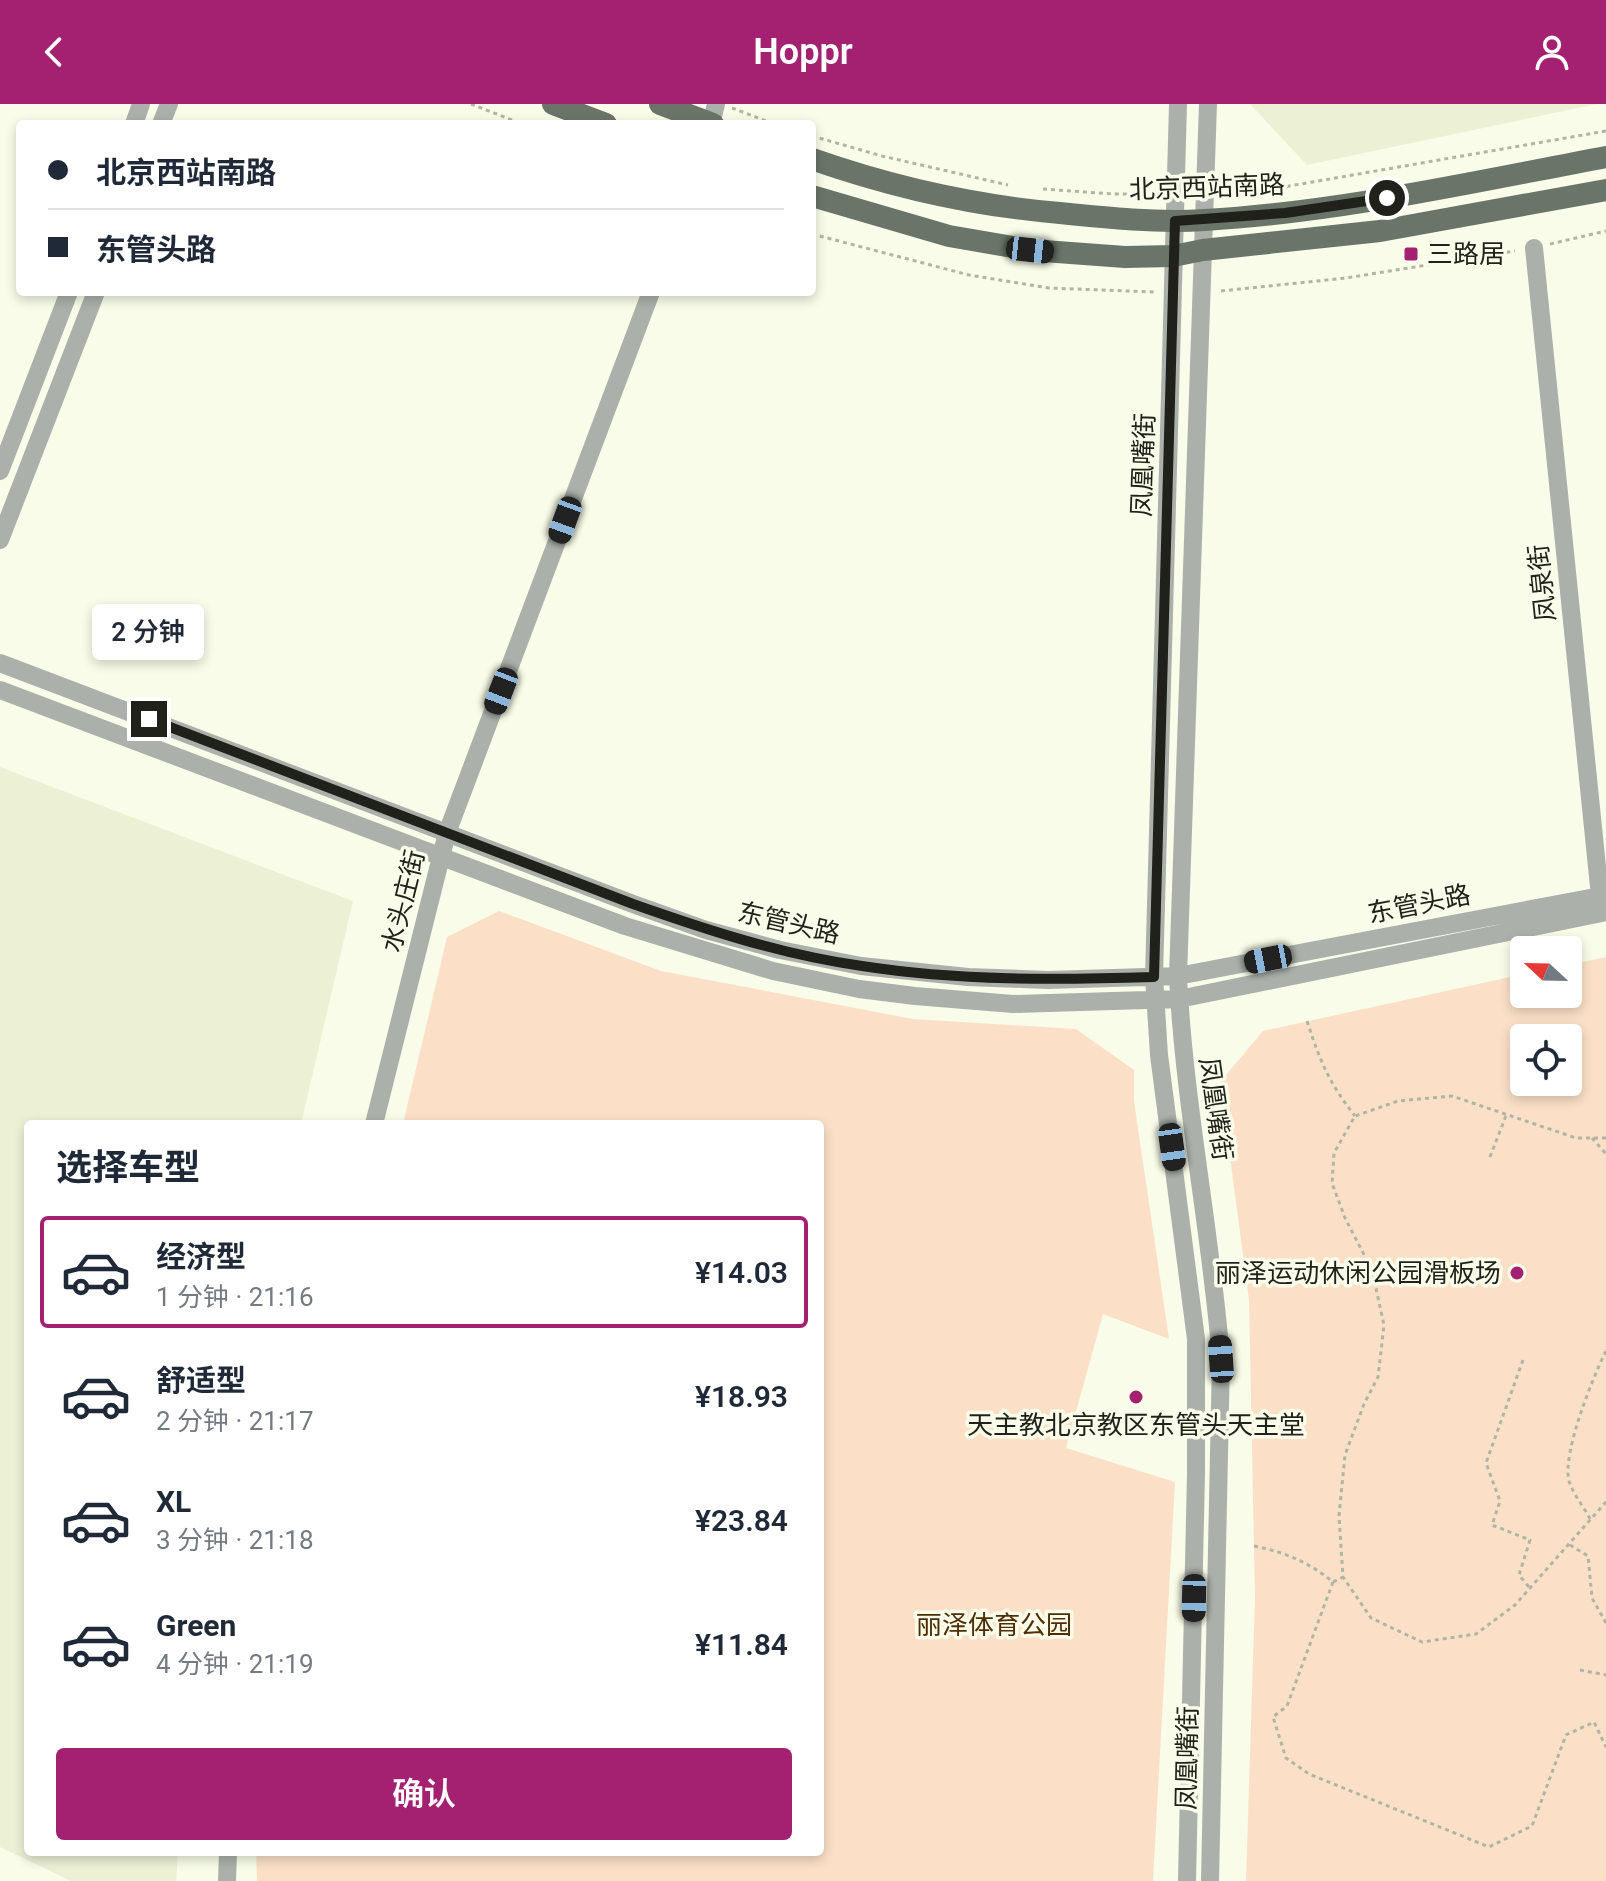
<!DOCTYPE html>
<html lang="zh">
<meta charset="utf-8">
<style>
body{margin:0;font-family:Roboto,"Noto Sans SC",sans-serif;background:#f6f6f7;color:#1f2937;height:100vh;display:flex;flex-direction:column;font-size:30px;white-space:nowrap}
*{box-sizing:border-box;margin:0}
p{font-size:26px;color:#747a83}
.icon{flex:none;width:44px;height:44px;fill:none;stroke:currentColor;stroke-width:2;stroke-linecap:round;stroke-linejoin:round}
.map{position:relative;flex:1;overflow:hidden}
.panel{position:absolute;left:24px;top:1016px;width:800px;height:736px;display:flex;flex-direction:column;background:#fff;border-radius:8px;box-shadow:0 4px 12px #0003}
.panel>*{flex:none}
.banner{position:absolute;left:16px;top:16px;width:800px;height:176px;border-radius:8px;box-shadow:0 4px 12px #0003;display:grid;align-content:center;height:176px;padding:0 32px;background:#fff}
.needle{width:52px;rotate:292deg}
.tools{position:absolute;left:1510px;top:832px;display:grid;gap:16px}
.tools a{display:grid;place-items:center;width:72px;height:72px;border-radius:8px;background:#fff;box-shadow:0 4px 12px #0003;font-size:40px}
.end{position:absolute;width:36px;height:36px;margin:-18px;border:10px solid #1f211a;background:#fff;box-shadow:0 0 0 4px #fff}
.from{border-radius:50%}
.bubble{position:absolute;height:56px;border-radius:8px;background:#fff;box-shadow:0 4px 12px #0003;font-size:26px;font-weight:600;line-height:56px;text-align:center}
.car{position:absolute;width:24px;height:48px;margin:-24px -12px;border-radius:10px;box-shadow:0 0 6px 2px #0007;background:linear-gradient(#222 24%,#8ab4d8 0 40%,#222 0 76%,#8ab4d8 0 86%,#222 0)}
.banner b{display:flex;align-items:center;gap:28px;height:76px;font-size:30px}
.banner b+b{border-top:2px solid #e0e1e3}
.banner i{width:20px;height:20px;background:#1f2937}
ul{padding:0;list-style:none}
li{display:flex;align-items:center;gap:24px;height:112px;margin:0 16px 12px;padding:0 16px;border:4px solid transparent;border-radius:8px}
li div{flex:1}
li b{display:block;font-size:30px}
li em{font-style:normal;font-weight:600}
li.current{border-color:#a32170}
li>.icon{width:72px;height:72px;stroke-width:1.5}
h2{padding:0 32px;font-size:36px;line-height:96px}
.button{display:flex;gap:16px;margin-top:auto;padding:16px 32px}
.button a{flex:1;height:92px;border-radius:8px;background:#a32170;color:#fff;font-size:32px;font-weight:600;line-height:92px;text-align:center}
header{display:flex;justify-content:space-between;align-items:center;height:104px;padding:0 32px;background:#a32170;color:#fff;font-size:36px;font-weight:600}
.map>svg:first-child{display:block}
.built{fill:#ecf1d6}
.green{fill:#fbe0c7;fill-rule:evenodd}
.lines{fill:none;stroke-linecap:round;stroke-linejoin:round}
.path{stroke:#b1b5a5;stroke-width:3;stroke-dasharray:4 4;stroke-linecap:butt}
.minor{stroke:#abb1aa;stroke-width:18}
.major{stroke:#6a7468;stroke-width:22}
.route{stroke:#1f211a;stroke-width:10}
.poi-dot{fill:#a32170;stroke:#f8fce8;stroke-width:3}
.labels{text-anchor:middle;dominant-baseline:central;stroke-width:7;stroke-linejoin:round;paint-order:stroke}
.street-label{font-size:26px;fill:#1f211a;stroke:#f8fce8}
.poi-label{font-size:26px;fill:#1f211a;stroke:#f8fce8;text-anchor:start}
.park-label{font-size:26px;fill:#4e2e06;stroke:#f8fce8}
</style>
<header><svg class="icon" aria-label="back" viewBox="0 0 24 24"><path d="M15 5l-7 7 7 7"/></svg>Hoppr<svg class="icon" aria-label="person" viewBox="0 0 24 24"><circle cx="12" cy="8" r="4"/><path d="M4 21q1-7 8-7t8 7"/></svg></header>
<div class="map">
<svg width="1606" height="1777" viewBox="0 0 1606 1777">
<rect width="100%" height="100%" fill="#f8fce8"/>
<path class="built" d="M1250,0H1597L1307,61Z
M0,663L353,797L301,1020H28V1748H178L176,1777H71L0,1743Z"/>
<path class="green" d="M499,807L661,867L913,915L1076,925L1134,966V997L1169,1235L1103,1210L1066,1344L1175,1378L1153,1777H257L256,1748H820V1020H403L447,833Z
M1606,853V1777H1246L1255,1493L1249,1196L1220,978L1263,927L1524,870V890H1568V861ZM1524,934H1568V978H1524Z"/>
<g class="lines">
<path class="path" d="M471,0L522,20
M732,4L774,20
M812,32L882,52L1008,81
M1043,85L1113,90H1155
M1223,88L1272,85L1606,27
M812,130L969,171L1049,184L1154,188
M1550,140L1606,127
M1221,187L1346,174L1515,147
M1307,917C1320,957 1329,979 1355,1012
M1592,1034L1606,1050
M1606,1034H1576L1452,992L1398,997L1355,1012L1334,1049L1332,1079L1345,1114L1372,1166L1384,1221L1378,1273L1364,1300L1345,1351L1339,1412L1343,1473L1371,1514L1422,1538L1476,1530L1515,1501L1606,1398
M1490,1053L1507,1009
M1523,1256L1486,1359L1500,1397L1492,1421L1530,1436L1519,1471L1529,1483
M1590,1415C1584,1403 1573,1390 1569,1377C1562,1349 1593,1273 1606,1247
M1570,1441L1588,1452L1592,1494L1606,1519
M1254,1442C1284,1448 1309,1458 1333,1478L1343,1473
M1333,1478L1287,1602L1273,1613L1286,1654L1309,1670L1489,1743L1532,1722L1566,1631L1594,1618L1606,1643
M1580,1566L1606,1571"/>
<path class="minor" d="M1178,0L1154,873L1159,951L1196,1235V1369L1187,1777
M1208,0L1178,872C1184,1000 1211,1127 1221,1255L1210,1777
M134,20L141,0
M161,20L169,0
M711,20L716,0
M1534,144L1601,802
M0,367L69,188
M0,436L96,188
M0,559L633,800L706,826L780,846L861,862L968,873L1048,876L1178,872L1606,791
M0,586L625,822L773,867L859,885L915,892L1013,900L1179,895L1606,808
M374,1020L447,729L651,188
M227,1777L228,1748"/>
<path class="major" d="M553,0L606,20
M660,0L713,20
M812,55C892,83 976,102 1060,109C1108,114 1157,119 1205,116C1340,108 1473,78 1606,53
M812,92L949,132L1030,146L1125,153L1173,152L1203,146L1380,127L1606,86"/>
</g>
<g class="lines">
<path class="route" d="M149,615L633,800C707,826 783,851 862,862C959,877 1057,876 1154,873L1175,117L1285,109L1387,94"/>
</g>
<g class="poi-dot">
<rect x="1403" y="142" width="16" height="16" rx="4"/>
<circle cx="1517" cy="1169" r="8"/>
<circle cx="1136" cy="1293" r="8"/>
</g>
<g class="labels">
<g class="street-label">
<text transform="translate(1207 83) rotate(-2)">北京西站南路</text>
<text transform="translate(1143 361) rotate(-88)">凤凰嘴街</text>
<text transform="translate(1542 479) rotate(-96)">凤泉街</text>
<text transform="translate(403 797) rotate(-76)">水头庄街</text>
<text transform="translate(1419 800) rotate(-11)">东管头路</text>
<text transform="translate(789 819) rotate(13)">东管头路</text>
<text transform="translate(1216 1005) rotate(82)">凤凰嘴街</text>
<text transform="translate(1187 1654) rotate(-89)">凤凰嘴街</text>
</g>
<g class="poi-label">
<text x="1427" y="150">三路居</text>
<text x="1501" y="1169" text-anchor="end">丽泽运动休闲公园滑板场</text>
<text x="1136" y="1321" text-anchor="middle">天主教北京教区东管头天主堂</text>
</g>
<g class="park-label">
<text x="994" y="1521">丽泽体育公园</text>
</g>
</g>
</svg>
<div class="tools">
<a><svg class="needle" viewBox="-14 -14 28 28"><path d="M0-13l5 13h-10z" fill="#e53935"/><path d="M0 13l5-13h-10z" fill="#747a83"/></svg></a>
<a><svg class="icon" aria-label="locate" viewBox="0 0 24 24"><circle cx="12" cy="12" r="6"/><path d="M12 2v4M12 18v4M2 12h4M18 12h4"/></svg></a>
</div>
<i class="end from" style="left:1387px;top:94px"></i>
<i class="end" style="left:149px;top:615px"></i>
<div class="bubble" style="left:92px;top:500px;width:112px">2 分钟</div>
<i class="car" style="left:1030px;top:146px;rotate:96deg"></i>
<i class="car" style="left:565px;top:416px;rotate:200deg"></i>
<i class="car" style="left:501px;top:587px;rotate:201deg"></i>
<i class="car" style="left:1268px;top:855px;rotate:259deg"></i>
<i class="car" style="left:1172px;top:1043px;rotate:172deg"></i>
<i class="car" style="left:1221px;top:1255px;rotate:356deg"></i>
<i class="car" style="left:1194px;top:1494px;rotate:181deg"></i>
<div class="banner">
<b><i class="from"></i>北京西站南路</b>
<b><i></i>东管头路</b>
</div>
<section class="panel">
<h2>选择车型</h2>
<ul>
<li class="current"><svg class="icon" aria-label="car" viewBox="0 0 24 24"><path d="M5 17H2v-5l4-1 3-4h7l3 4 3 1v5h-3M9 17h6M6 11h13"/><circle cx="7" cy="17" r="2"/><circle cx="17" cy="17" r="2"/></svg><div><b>经济型</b><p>1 分钟 · 21:16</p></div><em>¥14.03</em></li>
<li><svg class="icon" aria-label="car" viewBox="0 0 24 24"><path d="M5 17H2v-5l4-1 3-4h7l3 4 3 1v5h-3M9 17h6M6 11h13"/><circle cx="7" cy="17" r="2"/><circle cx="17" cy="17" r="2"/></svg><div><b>舒适型</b><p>2 分钟 · 21:17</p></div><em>¥18.93</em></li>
<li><svg class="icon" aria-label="car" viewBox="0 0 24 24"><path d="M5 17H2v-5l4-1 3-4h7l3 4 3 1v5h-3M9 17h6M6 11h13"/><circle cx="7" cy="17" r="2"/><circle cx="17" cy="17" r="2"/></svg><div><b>XL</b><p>3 分钟 · 21:18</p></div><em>¥23.84</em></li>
<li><svg class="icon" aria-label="car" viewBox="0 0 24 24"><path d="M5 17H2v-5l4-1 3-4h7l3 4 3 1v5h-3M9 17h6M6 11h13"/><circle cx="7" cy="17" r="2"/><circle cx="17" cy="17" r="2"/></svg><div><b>Green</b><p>4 分钟 · 21:19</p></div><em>¥11.84</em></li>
</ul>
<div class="button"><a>确认</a></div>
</section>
</div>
